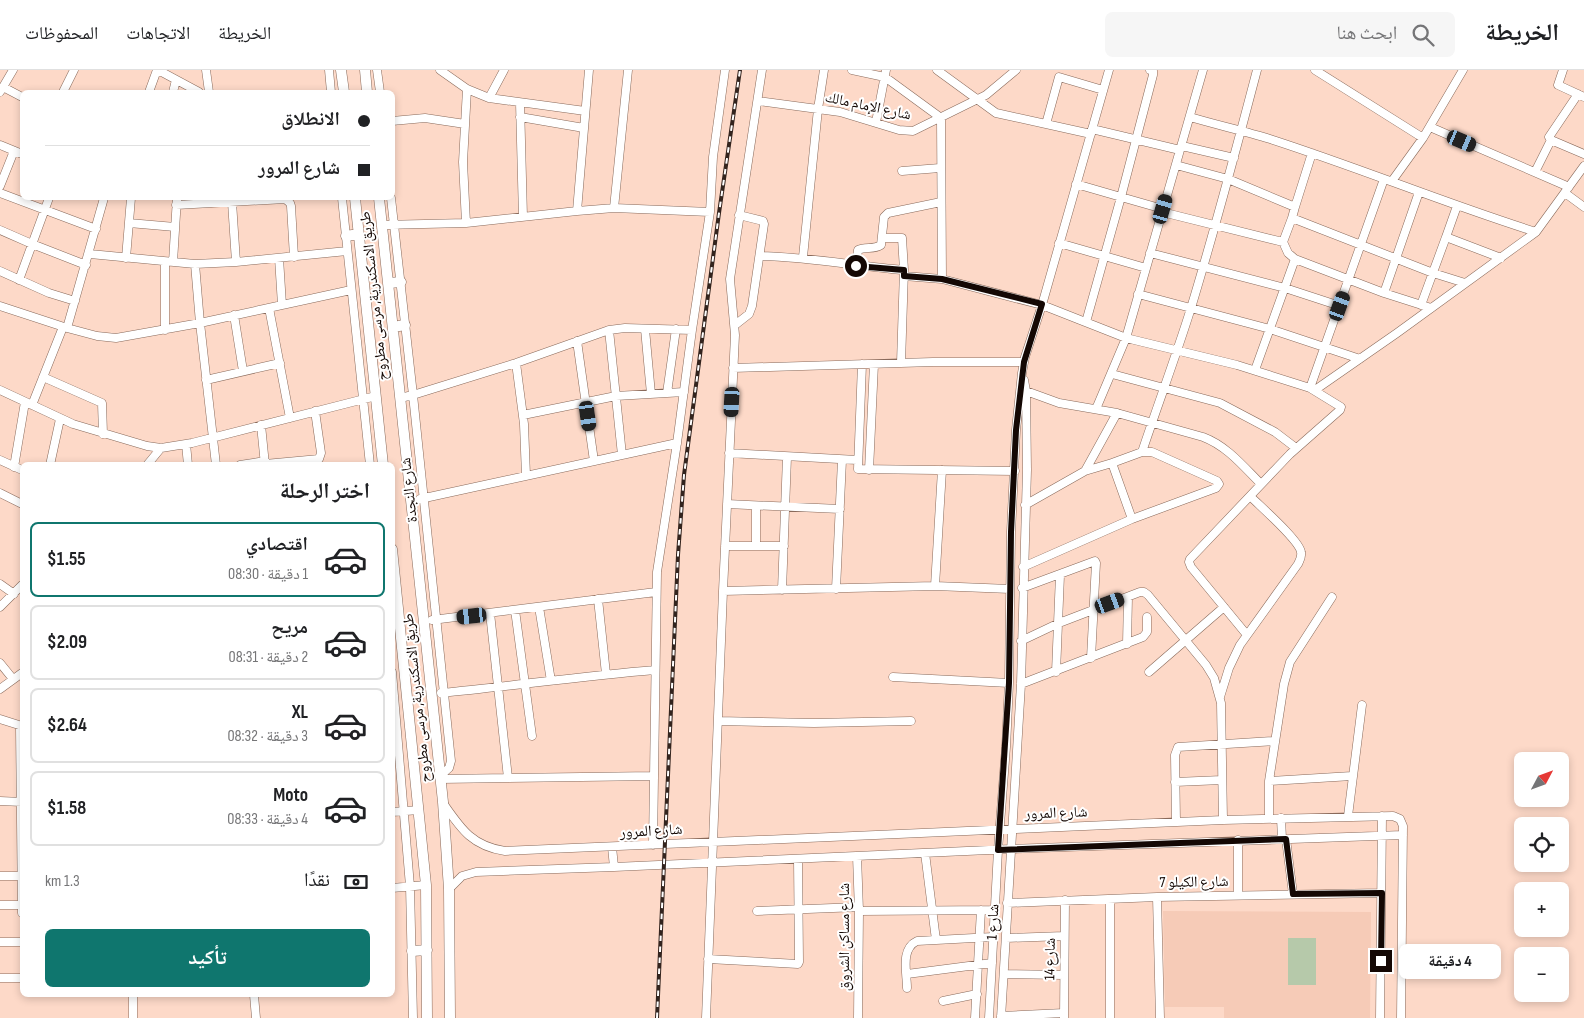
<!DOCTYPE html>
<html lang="ar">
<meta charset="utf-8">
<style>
body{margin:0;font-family:"Sofia Sans Condensed","Noto Naskh Arabic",sans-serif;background:#f6f6f6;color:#202124;direction:rtl;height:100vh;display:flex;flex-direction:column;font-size:19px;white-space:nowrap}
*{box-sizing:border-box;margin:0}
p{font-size:16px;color:#757577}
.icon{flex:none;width:28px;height:28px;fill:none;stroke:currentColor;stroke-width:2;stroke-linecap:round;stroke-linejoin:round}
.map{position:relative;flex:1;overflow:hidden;direction:ltr}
.details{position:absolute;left:20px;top:392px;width:375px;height:535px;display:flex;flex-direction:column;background:#fff;border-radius:8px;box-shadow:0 2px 8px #0003;direction:rtl}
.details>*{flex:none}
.guide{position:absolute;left:20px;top:20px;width:375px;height:110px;border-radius:8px;box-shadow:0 2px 8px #0003;direction:rtl;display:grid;align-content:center;height:110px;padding:0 25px;background:#fff}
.needle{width:32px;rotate:49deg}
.buttons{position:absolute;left:1514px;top:682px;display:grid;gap:10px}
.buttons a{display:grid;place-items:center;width:55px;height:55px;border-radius:8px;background:#fff;box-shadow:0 2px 8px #0003;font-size:25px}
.end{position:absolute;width:22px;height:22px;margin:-11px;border:6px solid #140804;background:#fff;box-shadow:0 0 0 2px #fff}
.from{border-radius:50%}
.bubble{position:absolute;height:35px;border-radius:8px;background:#fff;box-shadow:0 2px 8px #0003;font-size:16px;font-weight:700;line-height:35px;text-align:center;direction:rtl}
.car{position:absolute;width:15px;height:30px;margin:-15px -8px;border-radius:6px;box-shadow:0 0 4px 1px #0007;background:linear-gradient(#222 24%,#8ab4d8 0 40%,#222 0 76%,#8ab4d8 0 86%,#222 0)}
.guide b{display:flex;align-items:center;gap:18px;height:48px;font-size:19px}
.guide b+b{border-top:1px solid #e0e0e0}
.guide i{width:12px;height:12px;background:#202124}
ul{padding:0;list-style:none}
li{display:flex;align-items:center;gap:15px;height:75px;margin:0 10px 8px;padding:0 15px;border:2px solid #e0e0e0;border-radius:8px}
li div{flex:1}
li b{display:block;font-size:19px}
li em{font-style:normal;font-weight:700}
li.selected{border-color:#0f766e}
li>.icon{width:45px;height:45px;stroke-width:1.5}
h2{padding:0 25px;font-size:22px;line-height:60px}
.pay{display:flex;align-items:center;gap:12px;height:55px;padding:0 25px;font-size:19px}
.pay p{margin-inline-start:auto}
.primary-button{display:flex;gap:10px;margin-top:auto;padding:10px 25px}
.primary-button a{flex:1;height:58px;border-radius:8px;background:#0f766e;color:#fff;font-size:20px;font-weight:700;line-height:58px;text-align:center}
header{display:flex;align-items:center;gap:30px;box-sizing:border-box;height:70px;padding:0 25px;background:#fff;border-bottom:1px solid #e0e0e0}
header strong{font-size:24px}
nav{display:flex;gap:28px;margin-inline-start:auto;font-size:18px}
.search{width:350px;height:45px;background:#f6f6f6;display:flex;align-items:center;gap:12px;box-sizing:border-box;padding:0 18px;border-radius:8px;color:#757577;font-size:19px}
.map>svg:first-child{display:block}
.built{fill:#f6cbb7}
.green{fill:#b6c9aa}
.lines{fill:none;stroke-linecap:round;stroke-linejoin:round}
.minor-casing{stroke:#896a5b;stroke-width:9}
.major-casing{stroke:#896a5b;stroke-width:11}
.minor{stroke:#fff;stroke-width:8}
.major{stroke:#fff;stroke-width:10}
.rail-casing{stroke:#33241e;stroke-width:4}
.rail{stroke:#fff;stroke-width:2;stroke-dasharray:5.5;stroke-linecap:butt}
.route{stroke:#140804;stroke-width:6}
.labels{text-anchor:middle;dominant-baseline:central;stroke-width:4;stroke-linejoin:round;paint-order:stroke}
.street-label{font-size:15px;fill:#140804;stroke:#fff}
</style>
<header>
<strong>الخريطة</strong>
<div class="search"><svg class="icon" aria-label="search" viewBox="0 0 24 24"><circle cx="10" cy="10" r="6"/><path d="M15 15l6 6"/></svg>ابحث هنا</div>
<nav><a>الخريطة</a><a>الاتجاهات</a><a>المحفوظات</a></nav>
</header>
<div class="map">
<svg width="1584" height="948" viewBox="0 0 1584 948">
<rect width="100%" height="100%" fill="#fdd9c8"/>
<path class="built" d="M1163,841L1371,842L1370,948H1224V937H1165Z"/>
<path class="green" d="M1288,868H1316V915H1288Z"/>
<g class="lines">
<g class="minor-casing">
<path id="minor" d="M158,0L199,22
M206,0L209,22
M329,0L331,22
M377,0L380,22
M440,0L467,19L489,28L585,41
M852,0L880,6L889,10L941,48L942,209L1042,235L1126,268L1237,295L1310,318L1341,337L1340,340L1290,384L1190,489L1189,492L1191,497L1247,565
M937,0L996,43L1091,64
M1315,0L1423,68L1392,111
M1563,0L1558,15L1584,27
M3,17L22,27
M0,22L13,0
M63,22L74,0
M149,22L157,0
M173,22L176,10
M489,28L504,0
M758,31L840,42L899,60L913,61L986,25L1016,0
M520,33L523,147
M520,47L584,58
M1190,47C1217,55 1244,61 1270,69C1360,98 1447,134 1536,162
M392,51L425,48L465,54
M876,52L886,0
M1046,54L1059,7L1103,20
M1430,57L1569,117
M1092,59L1180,80
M1423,68L1463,0
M1551,70L1584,84
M0,75L22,84
M1182,76L1234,88
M1176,95L1228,109L1295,137L1292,148L1433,203L1465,213
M902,101L940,98
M1535,102L1551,70L1549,67L1578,24
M1076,114L1121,127L1153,5V1L1150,0
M0,116L14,81
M0,123L96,159
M1565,123L1584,137
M342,128L370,395
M391,128L413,325L451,691L449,698L440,706
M232,132L236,192
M176,135L285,129L290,133L291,136L294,187
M1295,137L1312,83
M614,138L628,0
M577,141L589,0
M1162,142L1283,172
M1292,148L1283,172L1288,183L1295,189L1384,223L1431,238
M129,153L175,157
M466,153L463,92L467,19
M382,155L466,153L577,141L614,138L710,142
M0,160L32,174L86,195
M1446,167L1457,136
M882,168H902L904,200
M1059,173L1146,198
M1150,183L1285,218L1340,236
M90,184L195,194L236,192L347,181
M760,186C809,187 856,196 904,200L901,293
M803,187L818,39L824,0
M126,188L131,128
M279,188L282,235
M173,192L177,128
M195,194L200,253L216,395
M856,196L858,180C865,176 874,180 881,175L884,147L888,143L941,132
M0,201L49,223L75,231
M904,206L942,209
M19,210L49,128
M1384,223L1419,122
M1138,224L1270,259L1360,289
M1421,235L1446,167L1501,188
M0,236L67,258L97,266L116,268L200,253L351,220
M269,238L290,348
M234,245L243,301
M1086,252L1121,127L1163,139
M735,255L749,244L752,236L764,154L763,151L739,145
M67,258L104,128
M645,259L651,324
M165,260V192
M609,260L622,385
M577,271L594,391
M516,293L524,354L526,406
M862,294L858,399L1015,401
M733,298L933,292H1024
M1255,300L1295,189
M1112,304L1220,333L1275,362L1296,378
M43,307L102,333L103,364
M206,310L280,293
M1310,318L1384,109
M0,320L73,354L147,376L161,378L192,373L376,326
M1315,320L1397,263L1536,162L1584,96
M1026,321L1059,333L1117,343
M667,323L676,259
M400,328L413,325L516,293L609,260L625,258L692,260
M32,335L63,257
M1096,339L1126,268L1203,0
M523,345L616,326L684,322
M261,355L265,395
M186,374L188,395
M1142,382C1158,334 1176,286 1191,238C1215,159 1236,80 1257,0
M729,383L857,390
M0,390L22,400
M265,394L319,389L321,383L315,341
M50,395L60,349
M147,395L161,378
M240,395L265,391
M14,397L25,332
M869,400L874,294
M1085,401L1112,393
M0,423L22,434
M420,429L677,373
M727,434L840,439
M1025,435L1085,401L1117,343L1203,367C1227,376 1243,396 1261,414
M756,436V476
M725,476H784
M1023,497L1132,449L1216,418L1219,414L1217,411L1152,382H1142L1112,393L1132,449
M0,514L14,524
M935,516L942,400
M1022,518L1095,491L1096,493L1091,588
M836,519L842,390
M782,520L787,387
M723,521L935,516L1010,519
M598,529L606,604
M0,537L22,515
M539,537L551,611
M515,540L532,666
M490,543L508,708
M432,550L656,522
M1021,571L1059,553L1140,522H1144L1148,525L1206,595L1214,608L1221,633L1223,750
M1127,574L1128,527
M0,593L13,609
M392,602L410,816L413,948
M1056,602L1060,505
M1149,602L1224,537
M893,607L1009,613
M1021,614L1143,567L1147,562V547
M0,619L22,603
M441,623C512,616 583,606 655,600
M1220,627L1229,598L1240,575L1298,494C1300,490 1302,487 1301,482C1299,470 1261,437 1250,426
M0,649L22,656
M718,651L814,653L911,651
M20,656L22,843
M440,709L654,706
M1269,711L1284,614L1290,592L1332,527
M1175,712L1222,710
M0,731L22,732
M443,733C461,759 472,776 505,781L1223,750L1393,746L1400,749L1403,756L1401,948
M392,742L419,740
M1348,746L1362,635
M1269,748V711L1352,706
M1281,748L1282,769
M1176,752L1175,685L1178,677L1274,671
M1286,769L1293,824
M653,775L657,502L677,373L692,260L710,142L713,87L725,0
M612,777L614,797
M925,783L936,870
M857,786L859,841L858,948
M0,806H22
M392,818L426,815
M449,819L462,806L476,802L614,797L1011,779L1403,765
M1238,825V770
M1157,827L1160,948
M1007,833L1157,827L1381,823
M0,835H22
M757,841L859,837
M859,841L995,840
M1006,868L1064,866
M0,872H22
M708,889L798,894L799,892L798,789
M907,904L992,893
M1004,904L1064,905
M0,908H22
M907,918C907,903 900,879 917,871L993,867
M254,925L256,948
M943,931L977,924
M1001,946L1064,943
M133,948V925
M706,948L723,521L735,265L730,209L762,0
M975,948L981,840
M989,948L998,780L1006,677L1009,613L1011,462L1016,360L1022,303L1025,287L1042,235L1109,0
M1001,948L1021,614L1027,400L1026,321L1024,310
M1064,948L1065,830
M1110,948V829
M1380,948L1382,746"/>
</g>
<g class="major-casing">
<path id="major" d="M341,0L344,22
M365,0L367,22
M355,128L383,395
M379,128L443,732L449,819L450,948
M346,166L359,164
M389,213L401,212
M393,257L405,255
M392,479L426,815L427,948
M412,881L427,880"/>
</g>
<use href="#minor" class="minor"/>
<use href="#major" class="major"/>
<g class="rail-casing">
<path id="rail" d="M657,948L678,485L684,405L719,143L740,0"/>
</g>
<use href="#rail" class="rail"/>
</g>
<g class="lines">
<path class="route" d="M856,196L904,200V206L942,209L1042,234L1024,292L1016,360L1011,462L1009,613L998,780L1286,769L1293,824L1382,823L1381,891"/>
</g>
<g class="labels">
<g class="street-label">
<text transform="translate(868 36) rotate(12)">شارع الإمام مالك</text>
<text transform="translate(374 226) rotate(-96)">طريق الاسكندرية, مرسى مطروح</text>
<text transform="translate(409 420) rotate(-96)">شارع النجدة</text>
<text transform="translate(417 628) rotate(-96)">طريق الاسكندرية, مرسى مطروح</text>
<text transform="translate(1056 743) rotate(-2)">شارع المرور</text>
<text transform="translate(651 761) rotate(-3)">شارع المرور</text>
<text transform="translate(1194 812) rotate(-1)">شارع الكيلو 7</text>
<text transform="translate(993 852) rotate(-87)">شارع 1</text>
<text transform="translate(844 867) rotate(-90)">شارع مساكن الشروق</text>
<text transform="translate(1050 889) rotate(-89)">شارع 14</text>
</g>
</g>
</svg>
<div class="buttons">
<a><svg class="needle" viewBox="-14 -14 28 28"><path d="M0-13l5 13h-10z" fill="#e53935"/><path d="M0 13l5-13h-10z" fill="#757577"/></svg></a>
<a><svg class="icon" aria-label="locate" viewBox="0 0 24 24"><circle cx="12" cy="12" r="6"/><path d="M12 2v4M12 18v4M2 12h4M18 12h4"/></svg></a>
<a>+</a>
<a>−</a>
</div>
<i class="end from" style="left:856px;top:196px"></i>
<i class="end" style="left:1381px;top:891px"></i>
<div class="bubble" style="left:1399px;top:874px;width:102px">4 دقيقة</div>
<i class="car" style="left:1462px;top:71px;rotate:113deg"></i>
<i class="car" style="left:1163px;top:139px;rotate:16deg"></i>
<i class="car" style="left:1340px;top:236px;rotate:20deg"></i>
<i class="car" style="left:732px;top:332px;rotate:183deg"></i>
<i class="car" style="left:588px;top:346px;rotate:172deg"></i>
<i class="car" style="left:1110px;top:533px;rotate:70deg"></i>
<i class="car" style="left:472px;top:546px;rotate:264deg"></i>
<div class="guide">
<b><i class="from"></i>الانطلاق</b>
<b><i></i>شارع المرور</b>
</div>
<section class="details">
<h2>اختر الرحلة</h2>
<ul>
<li class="selected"><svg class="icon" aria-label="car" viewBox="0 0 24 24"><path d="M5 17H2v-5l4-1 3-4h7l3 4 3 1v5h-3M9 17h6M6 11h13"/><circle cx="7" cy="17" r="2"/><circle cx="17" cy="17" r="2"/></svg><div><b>اقتصادي</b><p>1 دقيقة · 08:30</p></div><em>$1.55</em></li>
<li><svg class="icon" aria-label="car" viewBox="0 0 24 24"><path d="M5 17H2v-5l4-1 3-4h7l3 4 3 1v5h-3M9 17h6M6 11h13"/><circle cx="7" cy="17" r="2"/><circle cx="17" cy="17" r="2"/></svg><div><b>مريح</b><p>2 دقيقة · 08:31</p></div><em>$2.09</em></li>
<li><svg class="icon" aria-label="car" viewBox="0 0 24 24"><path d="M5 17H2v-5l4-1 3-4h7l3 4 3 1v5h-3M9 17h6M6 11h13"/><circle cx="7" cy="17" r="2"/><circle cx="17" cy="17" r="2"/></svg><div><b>XL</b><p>3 دقيقة · 08:32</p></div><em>$2.64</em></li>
<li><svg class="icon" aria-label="car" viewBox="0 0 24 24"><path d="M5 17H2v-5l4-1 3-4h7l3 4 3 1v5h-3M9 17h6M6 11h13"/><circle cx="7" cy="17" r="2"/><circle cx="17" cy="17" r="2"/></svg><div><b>Moto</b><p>4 دقيقة · 08:33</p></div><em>$1.58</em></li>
</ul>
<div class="pay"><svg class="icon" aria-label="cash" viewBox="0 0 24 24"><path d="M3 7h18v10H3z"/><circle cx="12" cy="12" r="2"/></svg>نقدًا<p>1.3 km</p></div>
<div class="primary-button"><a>تأكيد</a></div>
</section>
</div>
